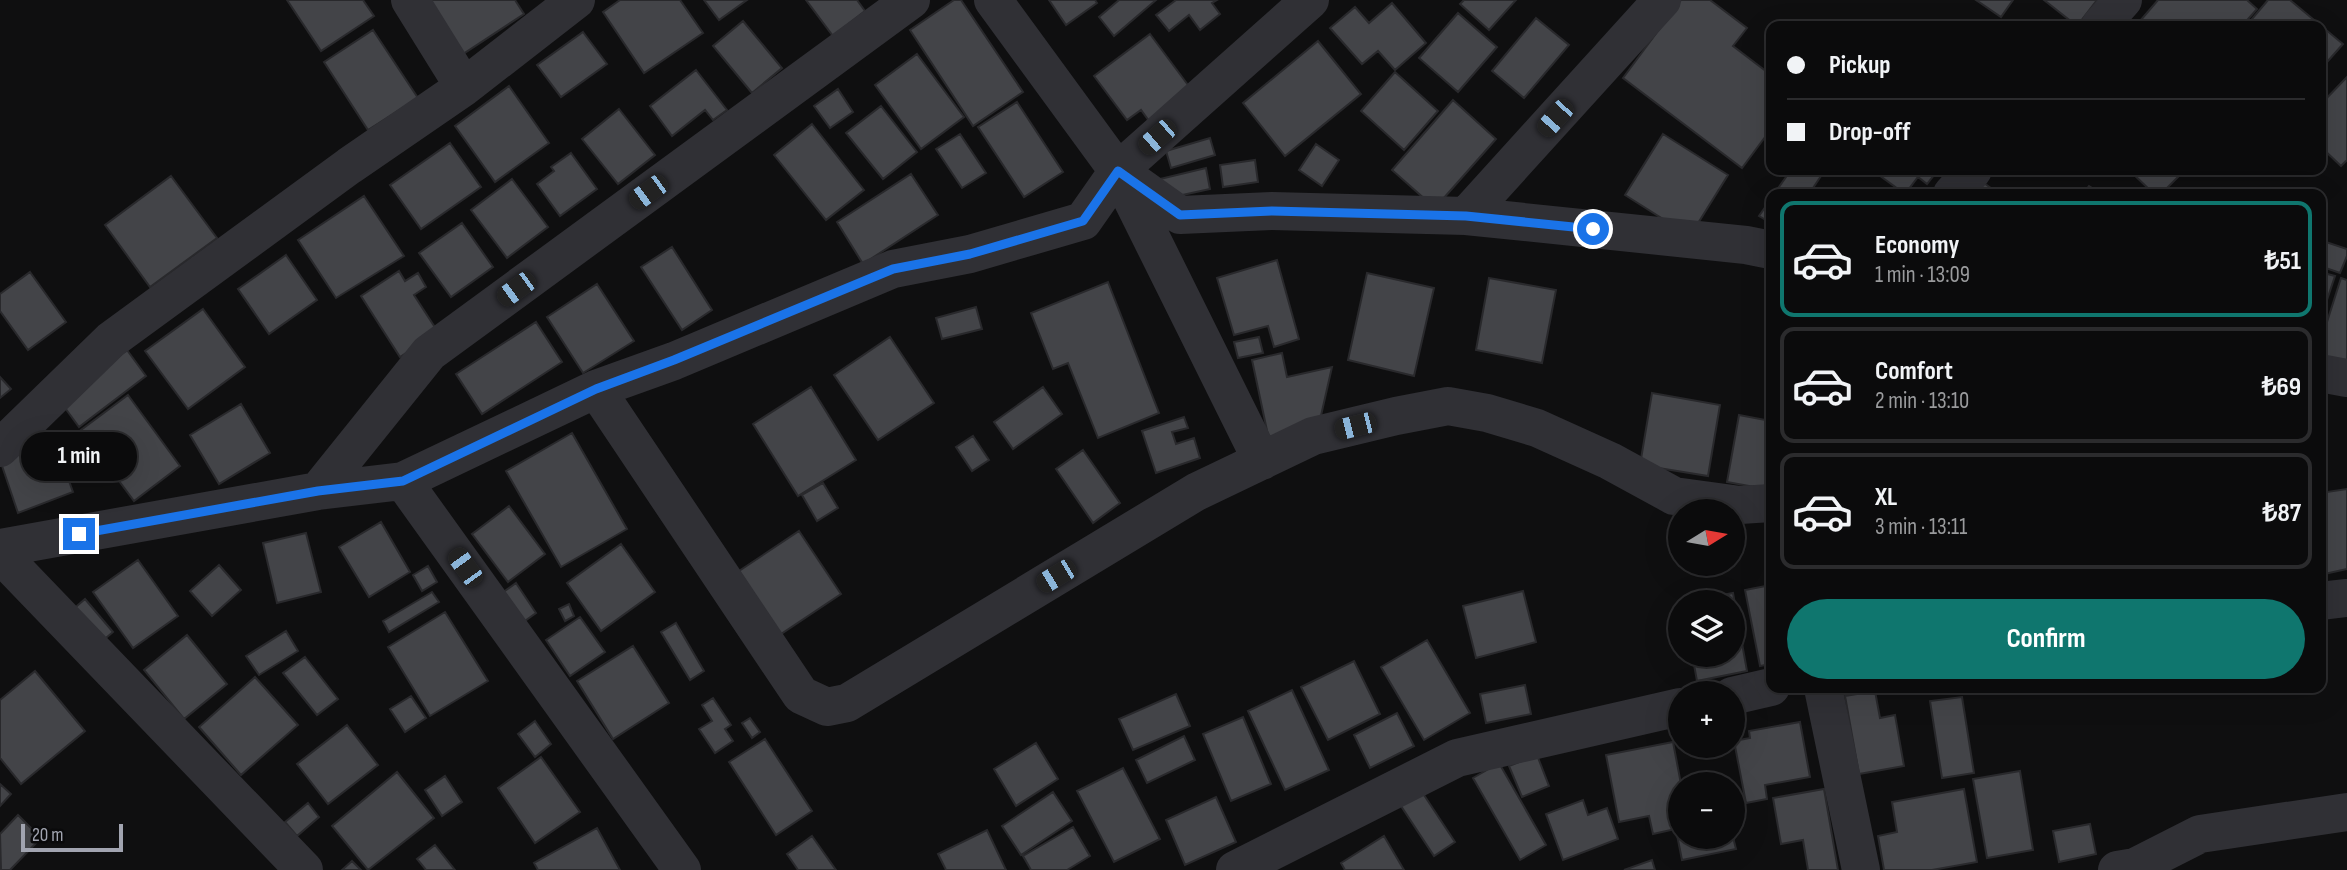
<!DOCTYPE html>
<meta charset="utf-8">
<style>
body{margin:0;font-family:"Sofia Sans Condensed",sans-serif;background:#141415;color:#f1f3f6;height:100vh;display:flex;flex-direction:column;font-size:26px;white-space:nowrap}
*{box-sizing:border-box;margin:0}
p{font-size:23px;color:#9a9b9d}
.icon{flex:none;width:38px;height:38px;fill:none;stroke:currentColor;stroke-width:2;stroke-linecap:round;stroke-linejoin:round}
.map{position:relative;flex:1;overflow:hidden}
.sheet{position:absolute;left:1766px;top:189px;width:560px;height:504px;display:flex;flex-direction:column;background:#0b0b0c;border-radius:14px;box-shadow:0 7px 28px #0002,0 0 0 2px #2b2b2d}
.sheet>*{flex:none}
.hud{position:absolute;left:1766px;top:21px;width:560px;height:154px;border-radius:14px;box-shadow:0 7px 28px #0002,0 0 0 2px #2b2b2d;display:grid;align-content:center;height:154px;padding:0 21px;background:#0b0b0c}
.needle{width:46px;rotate:79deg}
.controls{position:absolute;left:1668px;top:499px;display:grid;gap:14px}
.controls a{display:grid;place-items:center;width:77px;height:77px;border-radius:50%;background:#0b0b0c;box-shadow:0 7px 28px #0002,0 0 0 2px #2b2b2d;font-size:35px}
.scale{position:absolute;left:21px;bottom:18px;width:102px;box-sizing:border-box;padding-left:7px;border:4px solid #a1a4b0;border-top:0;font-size:19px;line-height:24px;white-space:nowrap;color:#a1a4b0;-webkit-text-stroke:5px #0a0a0b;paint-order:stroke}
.end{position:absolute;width:32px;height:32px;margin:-16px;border:9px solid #1a73e8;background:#fff;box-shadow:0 0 0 4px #fff}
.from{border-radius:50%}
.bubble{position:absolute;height:49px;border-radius:24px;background:#0b0b0c;box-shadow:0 7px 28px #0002,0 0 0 2px #2b2b2d;font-size:23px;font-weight:700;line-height:49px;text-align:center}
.car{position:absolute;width:21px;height:42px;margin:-21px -10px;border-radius:9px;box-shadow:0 0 5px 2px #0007;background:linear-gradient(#222 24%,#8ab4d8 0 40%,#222 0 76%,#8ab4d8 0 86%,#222 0)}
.hud b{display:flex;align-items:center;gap:24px;height:66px;font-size:26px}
.hud b+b{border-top:2px solid #2b2b2d}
.hud i{width:18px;height:18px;background:#f1f3f6}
ul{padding:12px 0 0;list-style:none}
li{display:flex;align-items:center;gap:21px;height:116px;margin:0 14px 10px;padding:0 7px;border:4px solid #2b2b2d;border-radius:14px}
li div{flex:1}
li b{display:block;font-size:26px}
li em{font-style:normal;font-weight:700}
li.current{border-color:#0f766e}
li>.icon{width:63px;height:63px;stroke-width:1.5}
.primary-button{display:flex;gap:14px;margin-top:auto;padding:14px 21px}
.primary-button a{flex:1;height:80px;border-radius:42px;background:#0f766e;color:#fff;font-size:28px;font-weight:700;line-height:80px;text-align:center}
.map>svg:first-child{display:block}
.building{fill:#434448;stroke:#29292c;stroke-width:2}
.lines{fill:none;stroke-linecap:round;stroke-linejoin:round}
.minor{stroke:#303035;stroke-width:38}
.route{stroke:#1a73e8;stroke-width:9}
</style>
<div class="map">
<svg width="2347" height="870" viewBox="0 0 2347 870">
<rect width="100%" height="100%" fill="#0f0f10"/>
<path class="building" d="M287,0H363L374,16L321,51Z
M427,0H515L524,14L463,54Z
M620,0H680L703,33L644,73L603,12Z
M704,0H747L719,20Z
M806,0H857L865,11L833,36Z
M954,0H961L1023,92L973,126L910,30Z
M1049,0H1095L1097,3L1066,25Z
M1119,0H1156L1114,36L1099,17Z
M1176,0H1217L1212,3L1220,14L1200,30L1189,15L1169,31L1156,15Z
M1464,0H1516L1489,30L1460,4Z
M1681,0H1710L1747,28L1733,46L1771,75V129L1742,168L1623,78Z
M1976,0H2013L2001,17Z
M2044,0H2097L2077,26Z
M2158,0H2247L2257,9L2242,26H2146L2140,21Z
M2268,0H2290L2343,44L2320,70V26H2246Z
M1392,3L1426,43L1395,70L1378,51L1362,64L1330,28L1355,7L1369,23Z
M1458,13L1497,47L1458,92L1419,58Z
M1536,18L1569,45L1524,98L1492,71Z
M743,21L782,68L752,93L713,46Z
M373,30L418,98L368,130L324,62Z
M583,32L607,64L561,97L537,65Z
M1150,34L1194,93L1152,125L1141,110L1127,120L1094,76Z
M1318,41L1361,94L1285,156L1243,103Z
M917,54L964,117L921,149L875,85Z
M696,70L727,110L713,120L705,110L672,136L650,106Z
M1395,72L1438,111L1404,150L1361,111Z
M2347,77V160L2341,166L2320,146V105Z
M509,86L549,143L495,182L455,126Z
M838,89L853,112L830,128L814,106Z
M1453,100L1496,139L1435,208L1392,170Z
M1017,102L1063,172L1024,197L978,127Z
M881,106L917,152L883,179L846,133Z
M619,109L655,155L618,184L582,139Z
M812,124L864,190L826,220L774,155Z
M960,134L986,173L962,188L936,149Z
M1663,134L1728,175L1690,236L1625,195Z
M1210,138L1215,155L1171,168L1166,151Z
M450,143L481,187L421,229L390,185Z
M1316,144L1339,160L1322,186L1299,170Z
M571,153L597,189L560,216L537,184L554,171L551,167Z
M1255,160L1258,182L1223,187L1220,165Z
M1206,168L1210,189L1164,199L1160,179Z
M1791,170H1825L1809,194H1774Z
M1872,170H1938L1927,184L1918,177L1905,194Z
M2129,170H2185L2161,194H2154Z
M911,174L938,215L863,264L837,222Z
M171,176L217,238L150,287L105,225Z
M512,179L548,227L507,258L471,210Z
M1984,183L1999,194H1975Z
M2089,186L2102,194H2083Z
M364,196L404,256L336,298L298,240Z
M1771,199V223L1759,216Z
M462,223L493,267L451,297L419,253Z
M2320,240L2347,249V256L2340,273L2320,266Z
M672,247L712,310L682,330L641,267Z
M286,255L317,300L269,334L238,289Z
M1277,260L1299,339L1274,347L1268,326L1234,335L1217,278Z
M399,271L405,281L418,273L426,287L414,295L438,332L400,357L361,296Z
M30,272L66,322L28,350L0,311V294Z
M2320,272L2335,276L2320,321Z
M1367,273L1434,288L1414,376L1348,360Z
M1489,278L1556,290L1542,363L1476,350Z
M2341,278L2347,280V366L2320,357V344Z
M1108,282L1159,413L1098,438L1068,363L1053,369L1031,313Z
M597,284L634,341L583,373L547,317Z
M976,307L982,329L942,339L936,318Z
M203,309L245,367L188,409L145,351Z
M536,322L562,362L482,414L456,374Z
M890,337L934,403L878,440L834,375Z
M1259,337L1263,353L1238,358L1234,342Z
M127,350L146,376L79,427L60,401Z
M1282,353L1287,377L1332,367L1318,429L1269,440L1252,360Z
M0,377L11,389L0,398Z
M811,387L856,460L798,496L753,424Z
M1043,387L1062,414L1013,449L994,422Z
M1652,393L1720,405L1708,476L1640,465Z
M128,395L180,466L134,501L81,430Z
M241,404L270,453L219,484L190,435Z
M1739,415L1771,421V490L1727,482Z
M1184,417L1188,428L1172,432L1176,444L1194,438L1200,458L1156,473L1142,431Z
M572,433L627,529L561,567L506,471Z
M973,436L989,460L972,471L956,447Z
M54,440L73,492L18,513L0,460Z
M1083,450L1120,503L1093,523L1056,469Z
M823,483L838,508L817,521L802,495Z
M2347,489V569L2320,575V493Z
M509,506L545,554L508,582L472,534Z
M381,522L410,572L369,597L339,547Z
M799,531L841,594L778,636L736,573Z
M306,533L321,592L277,603L263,543Z
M621,544L655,592L601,631L567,583Z
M138,560L178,616L133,648L93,592Z
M219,565L241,590L212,616L190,591Z
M428,566L437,582L422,591L413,575Z
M516,583L536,613L522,623L502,593Z
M1771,585V664L1760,666L1745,590Z
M1523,591L1536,642L1476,658L1463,606Z
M432,592L439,602L389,632L383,621Z
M1733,593L1747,671L1697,681L1692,654H1732V602H1686Z
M85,599L113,632L99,644L71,611Z
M569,604L574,616L565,621L559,609Z
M445,612L488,681L430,716L388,647Z
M580,617L605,652L570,676L546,640Z
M676,623L704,671L690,680L661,632Z
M286,631L298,651L259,675L246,656Z
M187,635L227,684L184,719L144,670Z
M1427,640L1470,713L1424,740L1381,667Z
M633,646L669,703L613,739L577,681Z
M305,657L338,699L317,715L283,673Z
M1354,661L1380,714L1328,740L1301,687Z
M35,671L85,731L21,784L0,758V700Z
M255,677L298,725L241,775L199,727Z
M1525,685L1531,714L1486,723L1480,694Z
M1292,690L1329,770L1285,790L1248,711Z
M1875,691L1880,718L1895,715L1904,766L1859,774L1845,696Z
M1176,694L1190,726L1133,750L1119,719Z
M411,696L426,718L405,732L390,709Z
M1962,697L1974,773L1942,778L1930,701Z
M713,698L731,725L725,729L733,741L715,753L699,729L712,721L702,705Z
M1397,713L1414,746L1370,768L1354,735Z
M1243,717L1271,784L1231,801L1203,734Z
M750,718L760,732L752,738L742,723Z
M535,721L551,744L535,757L518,734Z
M1800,722L1810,777L1765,785L1767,799L1746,803L1734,741L1750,738L1749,731Z
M347,725L378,765L328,804L297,764Z
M1184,736L1195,760L1147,783L1136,760Z
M765,739L812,811L776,835L729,762Z
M1673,742L1681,784L1680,828L1653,834L1649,816L1619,822L1606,755Z
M1036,743L1058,779L1016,806L994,769Z
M1537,755L1549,786L1522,797L1509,766Z
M541,757L580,812L535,843L498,788Z
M1499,763L1546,845L1520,860L1473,778Z
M1123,768L1160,839L1114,862L1077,791Z
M2020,771L2033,850L1987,858L1973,779Z
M397,772L434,818L368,870L332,826Z
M445,776L462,802L442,816L425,790Z
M0,784L11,794L0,806Z
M1824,789L1838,870H1808L1803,840L1781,844L1773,798Z
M1964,789L1977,862L1932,870H1884L1878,836L1897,832L1892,802Z
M1053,792L1072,821L1021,855L1002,826Z
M1422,792L1455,842L1434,856L1401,806Z
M1216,797L1236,842L1185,865L1166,820Z
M1583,800L1588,815L1607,808L1618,839L1563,860L1546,814Z
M308,803L319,817L297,836L285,822Z
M18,815L41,838L10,870H1L0,834Z
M2090,824L2096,854L2059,862L2053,831Z
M1073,827L1090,856L1067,870H1031L1023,856Z
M597,828L620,870H538L534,863Z
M987,830L1006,870H946L938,854Z
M1732,833L1736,849L1682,860L1677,835L1732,836Z
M812,836L836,870H798L787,854Z
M1384,836L1404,870H1345L1341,863Z
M435,845L455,870H426L417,859Z
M1652,860L1655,870H1624Z
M352,861L361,870H342Z"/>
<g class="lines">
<path class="minor" d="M410,0L464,87
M993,0L1118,171L1262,461
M2100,26L2123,0
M1118,171L1310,0
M1952,194L1973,170
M1466,216L1662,0
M2320,373L2347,378
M596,389L801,695L827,707L847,703L1196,492L1313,436L1396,416L1448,406L1487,413L1537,428L1610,461L1674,496L1740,505L1771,503
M0,448L111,340L349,166L464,87L576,0
M403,481L682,870
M318,491L429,353L911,0
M0,548L318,491L403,481L596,389L674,361L893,269L970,254L1083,221L1118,171L1180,215L1272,211L1466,216L1746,245L1771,250
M0,554L304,870
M2320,601L2347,598
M1823,688L1861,870
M1732,696L1771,687
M1235,870L1457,758L1680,707
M2117,870L2135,867L2200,834L2347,812"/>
</g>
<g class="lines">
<path class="route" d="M79,534L318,491L403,481L596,389L674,360L893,269L970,254L1083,221L1118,171L1180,215L1272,211L1466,216L1593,229"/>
</g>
</svg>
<div class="controls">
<a><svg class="needle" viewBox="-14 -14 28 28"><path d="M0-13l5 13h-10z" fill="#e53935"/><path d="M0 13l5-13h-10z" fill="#9a9b9d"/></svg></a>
<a><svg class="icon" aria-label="layers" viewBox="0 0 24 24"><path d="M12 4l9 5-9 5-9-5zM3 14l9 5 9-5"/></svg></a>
<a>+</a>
<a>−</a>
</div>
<div class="scale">20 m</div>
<i class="end from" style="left:1593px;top:229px"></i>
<i class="end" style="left:79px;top:534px"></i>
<div class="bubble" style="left:21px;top:432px;width:116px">1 min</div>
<i class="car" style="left:1555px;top:118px;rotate:222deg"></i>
<i class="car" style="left:1157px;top:137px;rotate:229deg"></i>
<i class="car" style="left:648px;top:192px;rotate:234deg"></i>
<i class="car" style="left:516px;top:289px;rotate:234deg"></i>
<i class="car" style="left:1355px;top:426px;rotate:256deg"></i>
<i class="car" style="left:465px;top:567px;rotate:324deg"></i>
<i class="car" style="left:1056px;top:576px;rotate:239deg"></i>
<div class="hud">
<b><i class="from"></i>Pickup</b>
<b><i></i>Drop-off</b>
</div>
<section class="sheet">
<ul>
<li class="current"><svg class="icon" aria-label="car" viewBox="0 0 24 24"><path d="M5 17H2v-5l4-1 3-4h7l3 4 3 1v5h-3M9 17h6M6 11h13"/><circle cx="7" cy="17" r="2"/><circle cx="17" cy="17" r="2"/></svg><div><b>Economy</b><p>1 min · 13:09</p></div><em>₺51</em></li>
<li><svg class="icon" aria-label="car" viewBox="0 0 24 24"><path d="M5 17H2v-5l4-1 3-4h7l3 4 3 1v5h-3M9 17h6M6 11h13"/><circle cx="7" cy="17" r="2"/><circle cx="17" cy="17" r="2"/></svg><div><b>Comfort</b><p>2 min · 13:10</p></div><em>₺69</em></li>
<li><svg class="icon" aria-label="car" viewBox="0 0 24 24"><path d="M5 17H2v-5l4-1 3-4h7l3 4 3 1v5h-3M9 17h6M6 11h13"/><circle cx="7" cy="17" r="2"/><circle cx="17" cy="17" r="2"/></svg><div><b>XL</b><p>3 min · 13:11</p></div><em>₺87</em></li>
</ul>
<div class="primary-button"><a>Confirm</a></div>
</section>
</div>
